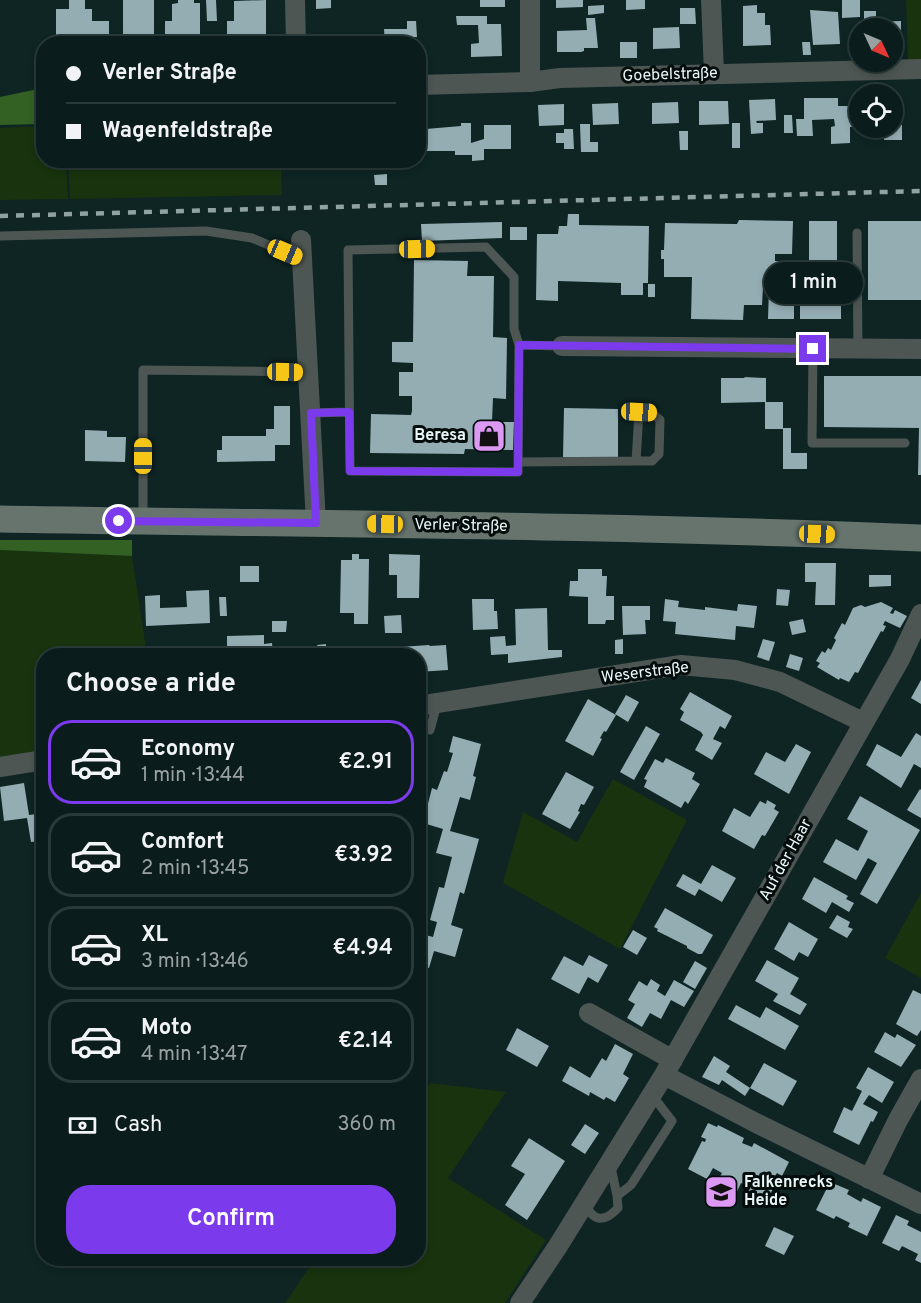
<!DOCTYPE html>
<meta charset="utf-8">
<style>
body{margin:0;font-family:Overpass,sans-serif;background:#182928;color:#f1f3f6;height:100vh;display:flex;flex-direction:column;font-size:22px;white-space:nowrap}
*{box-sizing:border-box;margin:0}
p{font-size:20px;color:#99a1a3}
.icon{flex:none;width:33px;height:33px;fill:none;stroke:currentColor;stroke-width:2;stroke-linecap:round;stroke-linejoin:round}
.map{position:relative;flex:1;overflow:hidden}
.sheet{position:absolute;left:36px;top:648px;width:390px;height:618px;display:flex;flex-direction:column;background:#0a1c1b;border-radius:24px;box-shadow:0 3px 9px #0003,0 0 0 2px #2a3a3a}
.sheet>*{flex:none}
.hud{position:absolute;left:36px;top:36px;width:390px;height:132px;border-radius:24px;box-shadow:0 3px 9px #0003,0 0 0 2px #2a3a3a;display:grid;align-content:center;height:132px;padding:0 30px;background:#0a1c1b}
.needle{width:39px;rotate:134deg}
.tools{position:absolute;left:849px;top:18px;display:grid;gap:12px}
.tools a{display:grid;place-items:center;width:54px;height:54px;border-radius:50%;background:#0a1c1b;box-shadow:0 3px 9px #0003,0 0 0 2px #2a3a3a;font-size:30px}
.end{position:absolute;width:27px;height:27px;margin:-14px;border:8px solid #7c3aed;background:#fff;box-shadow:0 0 0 3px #fff}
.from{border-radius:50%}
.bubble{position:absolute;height:42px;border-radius:21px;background:#0a1c1b;box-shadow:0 3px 9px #0003,0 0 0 2px #2a3a3a;font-size:20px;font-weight:600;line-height:42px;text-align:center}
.car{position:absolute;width:18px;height:36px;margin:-18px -9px;border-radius:8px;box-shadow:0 0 4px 2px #0007;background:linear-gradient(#f5c518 24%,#345 0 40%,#f5c518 0 76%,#345 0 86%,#f5c518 0)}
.hud b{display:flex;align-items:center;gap:21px;height:57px;font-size:22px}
.hud b+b{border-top:2px solid #2a3a3a}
.hud i{width:15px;height:15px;background:#f1f3f6}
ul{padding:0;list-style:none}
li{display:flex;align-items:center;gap:18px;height:84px;margin:0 12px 9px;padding:0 18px;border:3px solid #2a3a3a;border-radius:24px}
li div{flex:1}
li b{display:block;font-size:22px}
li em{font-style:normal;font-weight:600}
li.current{border-color:#7c3aed}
li>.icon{width:54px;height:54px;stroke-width:1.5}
h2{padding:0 30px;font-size:27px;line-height:72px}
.pay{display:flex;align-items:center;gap:15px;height:66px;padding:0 30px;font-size:22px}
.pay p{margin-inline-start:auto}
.cta{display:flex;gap:12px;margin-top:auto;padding:12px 30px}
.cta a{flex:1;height:69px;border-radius:24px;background:#7c3aed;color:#fff;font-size:24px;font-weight:600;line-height:69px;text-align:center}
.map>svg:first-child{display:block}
.green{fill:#18330e}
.forest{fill:#336023}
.building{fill:#94adb3}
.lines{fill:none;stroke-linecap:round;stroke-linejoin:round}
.service{stroke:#4d5652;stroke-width:9}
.minor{stroke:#4d5652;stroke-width:20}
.secondary{stroke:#66746d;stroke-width:27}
.rail{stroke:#90a2a1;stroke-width:4.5;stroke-dasharray:8 8;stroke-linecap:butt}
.route{stroke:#7c3aed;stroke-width:8}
.labels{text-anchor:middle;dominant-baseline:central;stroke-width:6;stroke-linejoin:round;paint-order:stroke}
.street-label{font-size:16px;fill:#e9f7f6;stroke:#040c0c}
.poi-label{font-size:16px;font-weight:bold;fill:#e9f7f6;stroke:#040c0c;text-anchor:end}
</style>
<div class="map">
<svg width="921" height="1303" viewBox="0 0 921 1303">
<rect width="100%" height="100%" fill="#0e2524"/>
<path class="green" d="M906,0H921V60H908Z
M43,126L44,160L66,161L68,199L0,200V128Z
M68,161H281L282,195L70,199Z
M0,550L132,556L147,655L44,656L43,750L0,757Z
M613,779L687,820L620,949L503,883L523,812L577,842Z
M921,893V978L885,958Z
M430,1083L506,1092L448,1178L546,1240L505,1303H285L315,1259L418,1258L419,1100Z"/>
<path class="forest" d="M43,88V124L0,125V97Z
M0,540H132V556L0,550Z"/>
<path class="building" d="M69,0H85V9H92V21H109V44H91V41H56V9H69Z
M123,0H154V41H123Z
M178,0H194V3H200V36H165V21H172V4L178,3Z
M206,0H216L217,21H207Z
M266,0V40H273L274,44H257V40H235V34H227V21H234V1Z
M316,0H331V8L316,9Z
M480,0H505V7H480Z
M556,0H583V7L556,8Z
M626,0H645V9L626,10Z
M842,0H860V17L842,18Z
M604,5V13L588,15V6Z
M757,5V13H765V25H770L771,45L743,46V6Z
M680,8H695L696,24H680Z
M810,10L838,12L840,44L813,45Z
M864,11H876V22L901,21V43H892V28H862V23L864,22Z
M456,16H487V24H501L502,56L471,57V44L479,43L478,25H457Z
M586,18H595L598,48H584V51L581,52H557V31L587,30Z
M407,21H416L417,37H408V44H385L384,29H407Z
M679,27L680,48L653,49V28Z
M620,42H637V58H620Z
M802,42H810L811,55H803Z
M804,98H838V106H858V127H850V143L831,144V127L835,126L834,119L812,120L813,136H797L796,119H804Z
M775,99L776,120L756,121L757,123H763V133L751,134L749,100Z
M699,101H728L729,124L699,125Z
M678,102L679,123L652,124V103Z
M618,103L619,124L593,125L592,104Z
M564,104V125L539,126L538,105Z
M784,115H792L793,133H784Z
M461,123H471V143L484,139V125H511V149H484V160L472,161V155H455V151H427L426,129L461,126Z
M732,123H740V148H732Z
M580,124H590V142H598V152H581Z
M892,125H902V140H884V128H892Z
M564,129H573L574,149H564V143H556V133H564Z
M679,131H688V150H680Z
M387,174V185H375L374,175Z
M568,214H579V225L649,226L648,283H643V295H621V283L558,281V301L536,300L537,234H558L559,226H567Z
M739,220L793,221L792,254H775V261H780V271H775V285H783V291H794V319H768L769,287H763L762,305H744L743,320L691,319L692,277H664V259H661V250H664L665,223L737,224Z
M809,221H837V277H841V319H800V301H809Z
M868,221H921V300H868Z
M502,222V238L422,241L421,224Z
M510,227H527V240H510Z
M414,260L468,261L467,276H494L493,337L507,338L506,399L493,398L492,422H514L513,450L465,449L464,454L370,453L371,414L411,415L412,411V396H399V372H413V363L392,362V342H413Z
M648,284H655V297H648Z
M824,376H921V475H918L919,428L824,427Z
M744,377L766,378V402H783V428H791V453H807V469H783V429H765V402L721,403V378H745Z
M274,406H290V445H275V461L217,462V450H222V436H266V429H274Z
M564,408L618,409V457H563Z
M85,430L107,431V437H126L125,462L85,461Z
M352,554H359V559H369L368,624H354V613H340L341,560H352Z
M389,554L420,555L419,598H397V575H389Z
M805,563H836L835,605H815L816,582H805Z
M240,566H259V582H240Z
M578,569H602V576H607L606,596H614V620H606L605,624H588V597L569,596L570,581H578Z
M869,575H891V586L869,587Z
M777,589L790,590L788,606L776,605Z
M209,590L210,623L146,626L145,596L160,595V608L187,607L186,591Z
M219,597H226L227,616H220Z
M472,599H494V611H497L498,629L473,630Z
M665,599L679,601L678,607L705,610V607L737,611L738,604L757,606L754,628L736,626L735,640L675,634L676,622L663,621Z
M881,602L893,608L890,613L893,614L895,610L907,616L900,628L885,621L883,625L886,626L883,632L881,631L858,673L855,672L849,682L840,678L839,680L817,667L820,663L816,661L822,651L825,653L828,648L831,650L836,640L834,638L842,623L845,625L853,608L861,605L865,607Z
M622,606H650V620H645L646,634L623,635Z
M547,608L548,650H562V657L508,663V654L491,655L490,637L505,636L506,646L516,645L515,609Z
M401,615L402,633H385L384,616Z
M803,619L806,632L792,635L789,622Z
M272,621H287L286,632H272Z
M264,635V644L272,643L273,656H263V653L252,654V656H227V636Z
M623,639V654H615V640Z
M763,639L775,642L769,661L757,657Z
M326,644L327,656H289V654L299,653V649L314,646L318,648L317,645Z
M429,645L430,646L446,645L448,670L418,672V656H401L400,647Z
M790,654L803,658L799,671L786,667Z
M921,680V704L911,698Z
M690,692L732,716L725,729L720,726L713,739L722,743L712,760L695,750L703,735L701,732L680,720L684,712L680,709Z
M626,695L639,702L628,722L615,714Z
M588,699L616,715L606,732L604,731L600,738L602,739L593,756L565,741Z
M646,726L660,734L634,780L620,772Z
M916,733L921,736V768L914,764L901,788L866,765L877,744L901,757Z
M453,736L481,744L473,776L476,777L470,800L460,797L450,831L479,839L464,894L460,892L451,925L463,929L455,957L434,951L429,968L418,965V933L433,937L437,922L430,920L439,887L444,888L452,857L436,853L443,829L423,823L432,788L437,790L444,771L447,772L453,753L449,752Z
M796,744L811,752L789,794L754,774L766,752L785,762Z
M666,758L695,773L692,779L700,784L688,804L685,801L681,808L644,787L647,780L644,779L655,759L663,763Z
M566,772L594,787L584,805L581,804L578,811L580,812L570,829L542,814Z
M24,783L29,815L44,813V833H40L41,841L31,842L27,818L4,821L0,787Z
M920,789L921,790V818L907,810Z
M860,796L920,830L877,904L860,894L877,863L868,858L856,880L823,862L836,839L858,851L868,831L847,819Z
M767,800L776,805L774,809L779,812L765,836L762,835L754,849L722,831L734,808L750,817L760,801L766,804Z
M712,865L736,878L722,902L699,889L695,896L676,886L683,874L701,884Z
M814,877L848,896L846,899L854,903L849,912L832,902L826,913L802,899Z
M665,908L713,935L702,954H698L687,948V946L657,931L658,929L654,927Z
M837,915L850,922L848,927L853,929L847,938L829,928Z
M789,922L818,939L808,957L799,952L794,961L774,949Z
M633,930L647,938L637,955L623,947Z
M589,955L608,965L598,983L588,977L579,994L551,979L564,956L583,966Z
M767,960L799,978L790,994L807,1004L800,1015L773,1001L778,994L755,981Z
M695,961L707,968L695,989L683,982Z
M651,979L660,985L657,991L665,996L674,980L694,991L684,1007L671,1000L661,1019L650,1013L642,1027L627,1018L635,1004L628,1000L639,981L647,986Z
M913,990L921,994V1030L917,1036L896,1024Z
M736,1005L760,1018L766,1007L799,1026L785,1050L728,1019Z
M517,1028L549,1046L537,1067L506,1050Z
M885,1032L895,1038L897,1034L916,1045L901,1067L874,1052Z
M615,1044L633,1054L623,1074L629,1078L615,1102L606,1097L604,1100L590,1092L589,1096L562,1081L570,1066L590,1078L602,1058L606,1061Z
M714,1056L730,1066L726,1072L750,1088L745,1096L722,1080L719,1085L702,1077Z
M764,1063L797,1081L783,1106L750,1088Z
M868,1067L894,1082L882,1103L869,1095L863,1104L878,1112L873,1122L871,1121L859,1145L833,1132L844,1107L852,1111L862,1091L856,1088Z
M708,1123L717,1127L718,1125L744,1138L742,1143L752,1147L754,1143L789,1162L782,1176L777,1173L775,1176L778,1178L764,1207L745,1197L750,1187L741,1183L735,1196L715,1186L722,1173L713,1168L707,1179L688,1169L702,1141L705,1142L706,1139L701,1137Z
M585,1124L599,1133L585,1154L571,1145Z
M529,1138L565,1161L527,1220L505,1205L525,1174L511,1166Z
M830,1182L849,1190L847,1194L861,1202L863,1198L881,1207L867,1236L848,1227L850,1223L836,1216L834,1219L816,1210Z
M896,1215L909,1221L907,1225L921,1232V1263L915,1260L918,1254L902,1246L899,1251L882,1243Z
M774,1227L794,1236L784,1255L765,1246Z"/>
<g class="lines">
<path class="service" d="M857,233L858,350
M0,236L206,231L252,238L302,259
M486,247L514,277V329L519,345L518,472L350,471L348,250Z
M519,345L562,346
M813,349L812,443H905
M311,413L349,412
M518,462L636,461H652L659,454L660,420L652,413L639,412L636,461
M143,518V370L308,372
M430,730L437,704
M617,1196L631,1185L672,1121L652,1095
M585,1203C593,1222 604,1223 618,1208L617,1196L611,1167"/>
<path class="minor" d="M295,0L296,44
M530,0V82
M711,0L714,73
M418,85L530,82L560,78L921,69
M301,240L316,523
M562,346L921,349
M418,706L681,665L735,670L780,682L863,722
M0,767L44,760
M589,1013L673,1060
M664,1075L758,1124L921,1204
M869,1179L898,1120L921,1079
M520,1303L558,1246L664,1075L900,659L921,614"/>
<path class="secondary" d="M0,519C307,524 614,525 921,538"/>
<path class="rail" d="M0,216L921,191"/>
</g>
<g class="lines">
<path class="route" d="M119,521L316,523L311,413L349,412L350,471L518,472L519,345L813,349"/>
</g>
<defs>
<g id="shop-square" transform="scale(1.725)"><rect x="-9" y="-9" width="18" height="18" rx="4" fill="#dc99f4" stroke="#040c0c"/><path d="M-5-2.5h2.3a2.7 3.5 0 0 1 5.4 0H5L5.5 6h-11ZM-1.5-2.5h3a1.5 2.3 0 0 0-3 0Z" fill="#111"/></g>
<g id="school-square" transform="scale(1.725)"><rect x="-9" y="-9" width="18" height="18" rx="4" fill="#dc99f4" stroke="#040c0c"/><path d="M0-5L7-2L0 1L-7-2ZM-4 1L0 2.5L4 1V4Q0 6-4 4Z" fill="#111"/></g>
</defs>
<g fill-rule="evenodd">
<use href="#shop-square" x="489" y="436"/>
<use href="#school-square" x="721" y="1192"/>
</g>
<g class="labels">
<g class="street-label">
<text transform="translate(670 75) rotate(-2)">Goebelstraße</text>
<text transform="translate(461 526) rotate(1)">Verler Straße</text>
<text transform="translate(645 673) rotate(-7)">Weserstraße</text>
<text transform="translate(786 860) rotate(-61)">Auf der Haar</text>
</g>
<g class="poi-label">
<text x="466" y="436">Beresa</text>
<text x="744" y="1183" text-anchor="start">Falkenrecks<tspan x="744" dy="18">Heide</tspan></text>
</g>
</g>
</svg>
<div class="tools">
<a><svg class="needle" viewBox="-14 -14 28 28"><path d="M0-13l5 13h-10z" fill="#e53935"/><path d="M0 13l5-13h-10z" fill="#99a1a3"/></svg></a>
<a><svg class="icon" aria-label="locate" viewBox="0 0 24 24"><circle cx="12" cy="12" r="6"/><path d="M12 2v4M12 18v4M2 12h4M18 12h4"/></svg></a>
</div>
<i class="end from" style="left:119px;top:521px"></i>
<i class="end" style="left:813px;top:349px"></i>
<div class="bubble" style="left:764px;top:262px;width:99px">1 min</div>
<i class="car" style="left:417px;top:249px;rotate:89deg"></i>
<i class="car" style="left:285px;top:252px;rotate:113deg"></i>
<i class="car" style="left:285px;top:372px;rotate:91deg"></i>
<i class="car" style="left:639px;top:412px;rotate:93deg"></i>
<i class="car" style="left:143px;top:456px;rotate:0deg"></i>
<i class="car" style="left:385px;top:524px;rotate:271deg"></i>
<i class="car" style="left:817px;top:534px;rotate:92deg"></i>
<div class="hud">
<b><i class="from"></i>Verler Straße</b>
<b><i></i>Wagenfeldstraße</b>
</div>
<section class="sheet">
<h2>Choose a ride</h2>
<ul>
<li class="current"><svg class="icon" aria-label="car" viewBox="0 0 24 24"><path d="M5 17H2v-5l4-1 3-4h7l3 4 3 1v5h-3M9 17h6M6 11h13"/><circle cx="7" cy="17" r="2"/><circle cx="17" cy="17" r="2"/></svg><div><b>Economy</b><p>1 min · 13:44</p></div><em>€2.91</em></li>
<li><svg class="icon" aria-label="car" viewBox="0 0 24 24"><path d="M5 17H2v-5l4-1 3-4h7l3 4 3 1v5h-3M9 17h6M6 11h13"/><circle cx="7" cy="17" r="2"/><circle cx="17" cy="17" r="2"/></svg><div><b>Comfort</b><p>2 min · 13:45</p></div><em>€3.92</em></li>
<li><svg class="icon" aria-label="car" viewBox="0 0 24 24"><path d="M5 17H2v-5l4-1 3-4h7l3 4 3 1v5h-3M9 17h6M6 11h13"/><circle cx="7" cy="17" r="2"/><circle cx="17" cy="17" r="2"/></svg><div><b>XL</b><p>3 min · 13:46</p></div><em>€4.94</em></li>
<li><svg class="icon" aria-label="car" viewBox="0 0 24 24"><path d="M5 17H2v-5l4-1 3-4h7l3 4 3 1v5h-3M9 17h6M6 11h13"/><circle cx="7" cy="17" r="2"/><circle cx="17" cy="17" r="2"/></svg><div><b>Moto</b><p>4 min · 13:47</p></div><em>€2.14</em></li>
</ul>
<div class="pay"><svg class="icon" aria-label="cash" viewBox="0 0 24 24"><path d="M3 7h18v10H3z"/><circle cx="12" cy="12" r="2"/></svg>Cash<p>360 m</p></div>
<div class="cta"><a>Confirm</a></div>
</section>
</div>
